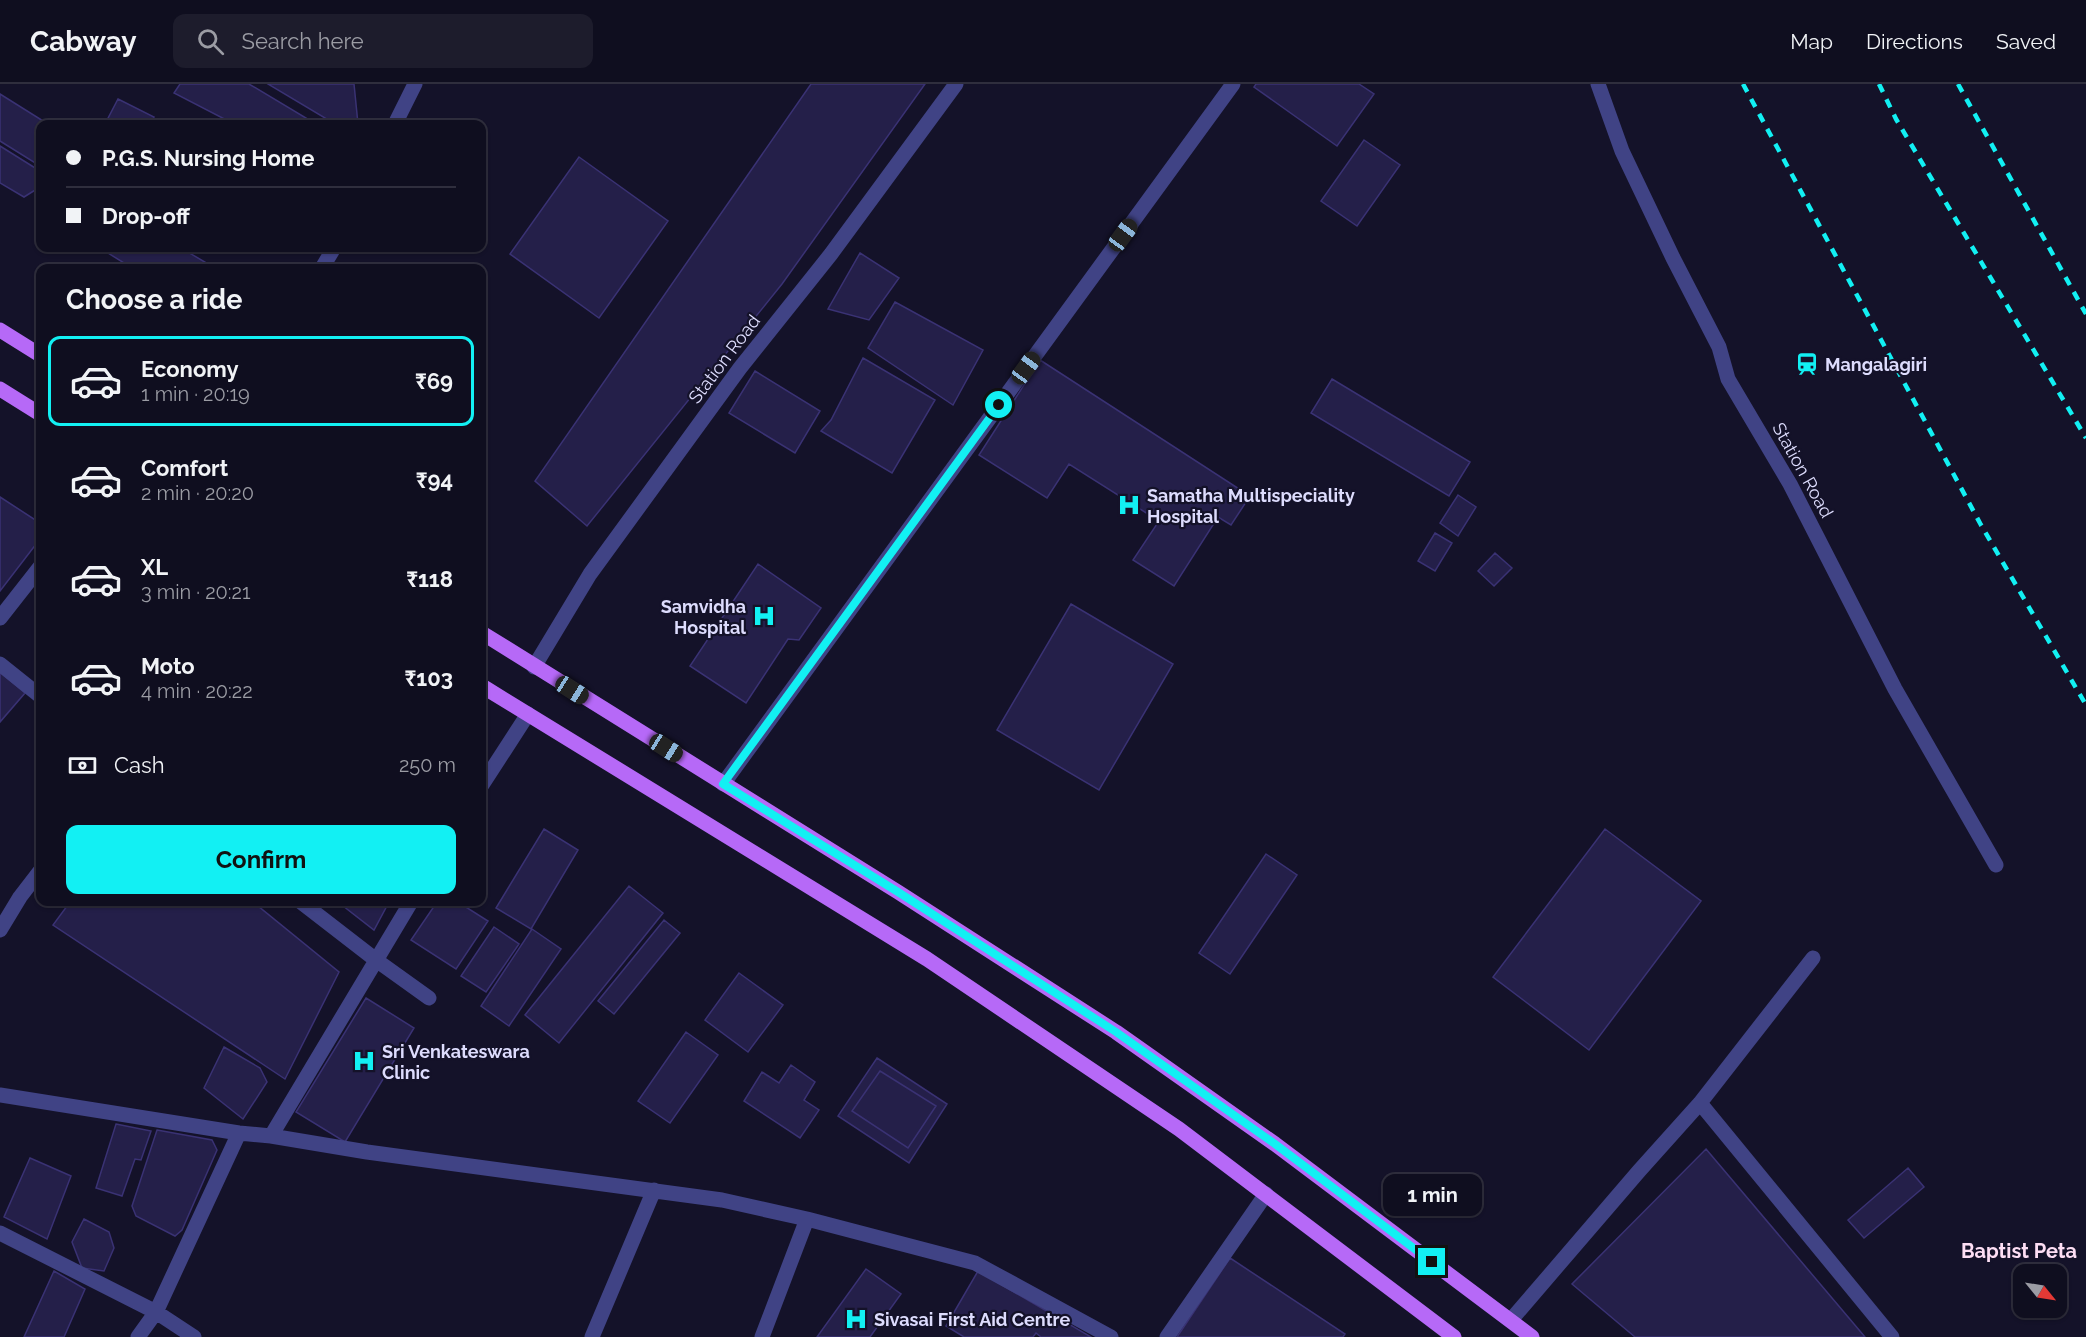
<!DOCTYPE html>
<meta charset="utf-8">
<style>
body{margin:0;font-family:Raleway,sans-serif;background:#1d1c2c;color:#f1f3f6;height:100vh;display:flex;flex-direction:column;font-size:22px;white-space:nowrap}
*{box-sizing:border-box;margin:0}
p{font-size:20px;color:#9b9ca4}
.icon{flex:none;width:33px;height:33px;fill:none;stroke:currentColor;stroke-width:2;stroke-linecap:round;stroke-linejoin:round}
.map{position:relative;flex:1;overflow:hidden}
.details{position:absolute;left:36px;top:180px;width:450px;height:642px;display:flex;flex-direction:column;background:#0f0e1f;border-radius:12px;box-shadow:0 2px 4px #0004,0 0 0 2px #2f2e3d}
.details>*{flex:none}
.banner{position:absolute;left:36px;top:36px;width:450px;height:132px;border-radius:12px;box-shadow:0 2px 4px #0004,0 0 0 2px #2f2e3d;display:grid;align-content:center;height:132px;padding:0 30px;background:#0f0e1f}
.needle{width:39px;rotate:120deg}
.controls{position:absolute;left:2013px;top:1180px;display:grid;gap:12px}
.controls a{display:grid;place-items:center;width:54px;height:54px;border-radius:12px;background:#0f0e1f;box-shadow:0 2px 4px #0004,0 0 0 2px #2f2e3d;font-size:30px}
.end{position:absolute;width:27px;height:27px;margin:-14px;border:8px solid #12f0f3;background:#111;box-shadow:0 0 0 3px #111}
.from{border-radius:50%}
.bubble{position:absolute;height:42px;border-radius:12px;background:#0f0e1f;box-shadow:0 2px 4px #0004,0 0 0 2px #2f2e3d;font-size:20px;font-weight:700;line-height:42px;text-align:center}
.car{position:absolute;width:18px;height:36px;margin:-18px -9px;border-radius:8px;box-shadow:0 0 4px 2px #0007;background:linear-gradient(#222 24%,#8ab4d8 0 40%,#222 0 76%,#8ab4d8 0 86%,#222 0)}
.banner b{display:flex;align-items:center;gap:21px;height:57px;font-size:22px}
.banner b+b{border-top:2px solid #2f2e3d}
.banner i{width:15px;height:15px;background:#f1f3f6}
ul{padding:0;list-style:none}
li{display:flex;align-items:center;gap:18px;height:90px;margin:0 12px 9px;padding:0 18px;border:3px solid transparent;border-radius:12px}
li div{flex:1}
li b{display:block;font-size:22px}
li em{font-style:normal;font-weight:700}
li.current{border-color:#12f0f3}
li>.icon{width:54px;height:54px;stroke-width:1.5}
h2{padding:0 30px;font-size:27px;line-height:72px}
.pay{display:flex;align-items:center;gap:15px;height:66px;padding:0 30px;font-size:22px}
.pay p{margin-inline-start:auto}
.primary-button{display:flex;gap:12px;margin-top:auto;padding:12px 30px}
.primary-button a{flex:1;height:69px;border-radius:12px;background:#12f0f3;color:#111;font-size:24px;font-weight:700;line-height:69px;text-align:center}
header{display:flex;align-items:center;gap:36px;box-sizing:border-box;height:84px;padding:0 30px;background:#0f0e1f;border-bottom:2px solid #2f2e3d}
header strong{font-size:28px}
nav{display:flex;gap:33px;margin-inline-start:auto;font-size:21px}
.search{width:420px;height:54px;background:#1d1c2c;display:flex;align-items:center;gap:15px;box-sizing:border-box;padding:0 21px;border-radius:12px;color:#9b9ca4;font-size:22px}
.map>svg:first-child{display:block}
.building{fill:#241f49;stroke:#3a3274;stroke-width:1.5}
.lines{fill:none;stroke-linecap:round;stroke-linejoin:round}
.service{stroke:#404385;stroke-width:15}
.minor{stroke:#404385;stroke-width:15}
.primary{stroke:#b669f7;stroke-width:15}
.rail{stroke:#12f0f3;stroke-width:4.5;stroke-dasharray:9 8;stroke-linecap:butt}
.route{stroke:#12f0f3;stroke-width:8}
.labels{text-anchor:middle;dominant-baseline:central;stroke-width:4.5;stroke-linejoin:round;paint-order:stroke}
.street-label{font-size:18px;fill:#dddcfd;stroke:#141229}
.poi-label{font-size:18px;font-weight:bold;fill:#dddcfd;stroke:#141229;text-anchor:start}
.neighbourhood-label{font-size:20px;font-weight:bold;fill:#fddef4;stroke:#141229}
</style>
<header>
<strong>Cabway</strong>
<div class="search"><svg class="icon" aria-label="search" viewBox="0 0 24 24"><circle cx="10" cy="10" r="6"/><path d="M15 15l6 6"/></svg>Search here</div>
<nav><a>Map</a><a>Directions</a><a>Saved</a></nav>
</header>
<div class="map">
<svg width="2086" height="1253" viewBox="0 0 2086 1253">
<rect width="100%" height="100%" fill="#141229"/>
<path class="building" d="M180,0H249L316,40H234L174,9Z
M268,0H354L358,40H335Z
M811,0H925L782,200L587,442L535,397Z
M1256,0H1359L1374,10L1337,62L1254,3Z
M0,10L48,40H40V82L0,57Z
M118,15L154,33L150,40H105Z
M1364,56L1400,81L1357,142L1321,117Z
M0,62L40,87V103L24,113L0,99Z
M579,73L668,137L599,234L510,170Z
M100,164H181L215,184H132Z
M860,169L899,194L869,236L828,225Z
M895,218L983,266L953,321L868,264Z
M863,274L935,316L892,389L821,347L831,336Z
M1040,276L1250,412L1231,441L1218,433L1174,502L1133,476L1159,437L1069,380L1047,414L979,371Z
M755,287L820,327L795,369L729,329Z
M1332,295L1470,378L1449,412L1311,329Z
M1458,411L1476,423L1458,452L1440,439Z
M0,413L40,439V455L0,507Z
M1435,449L1452,459L1435,487L1418,477Z
M1495,469L1512,484L1494,502L1478,487Z
M758,480L821,524L799,556L788,555L746,619L690,582Z
M1071,520L1173,580L1099,706L997,646Z
M0,588L25,609L0,638Z
M544,745L578,766L531,845L496,824Z
M1605,745L1701,817L1589,966L1493,893Z
M1266,770L1297,791L1230,890L1199,869Z
M629,802L663,829L559,959L525,931Z
M70,818H253L339,888L285,995L53,841Z
M338,818H389L374,846Z
M437,818H458L488,837L456,885L411,856Z
M664,836L680,849L614,930L598,917Z
M494,843L519,860L486,908L461,892Z
M532,845L561,865L509,942L481,922Z
M739,889L783,921L748,968L705,936Z
M366,914L414,944L345,1058L296,1028Z
M686,948L718,971L670,1039L638,1017Z
M224,963L260,984L267,998L243,1035L204,1004Z
M877,974L947,1020L909,1079L838,1032Z
M791,981L815,998L804,1016L819,1026L800,1054L744,1017L762,988L779,999Z
M880,987L936,1022L908,1064L852,1027Z
M116,1040L151,1047L141,1076L135,1075L122,1112L96,1104Z
M157,1046L212,1056L217,1066L182,1146L175,1152L136,1132L132,1122Z
M1706,1065L1865,1253H1635L1572,1200Z
M30,1074L71,1092L47,1155L4,1133Z
M1908,1084L1924,1103L1864,1154L1848,1136Z
M84,1135L109,1148L114,1164L104,1187L82,1184L72,1158Z
M1230,1174L1345,1250L1343,1253H1177Z
M866,1185L901,1210L870,1253H817Z
M54,1187L85,1205L64,1253H24Z
M978,1187L1091,1253H1041L1036,1249L1033,1253H964L946,1242Z"/>
<g class="lines">
<path class="service" d="M1598,0L1622,67L1673,174L1719,263L1728,295L1790,400L1895,605L1996,781"/>
<path class="minor" d="M395,40L415,0
M322,184L334,164
M0,534L40,483
M0,580L40,612
M534,583L590,490L740,284L831,170L956,0
M723,700L1233,0
M482,701L528,630
M301,818L376,876L429,914
M0,846L20,813L40,787
M0,1011L239,1049L271,1052L411,818
M1700,1019L1892,1253
M271,1052L367,1068L722,1116L807,1135L975,1179L1111,1253
M0,1149L156,1228L194,1253
M1511,1236L1639,1087L1700,1019L1813,874
M138,1253L156,1228L239,1049
M592,1253L654,1106
M762,1253L807,1135
M1167,1253L1266,1110"/>
<path class="primary" d="M0,246L40,271
M0,305L40,330
M482,549L898,808L1116,948L1275,1060L1532,1253
M482,602L927,875L1179,1045L1454,1253"/>
<path class="rail" d="M1743,0L1981,441L2086,621
M1879,0L1896,35L2086,354
M1958,0L2086,230"/>
</g>
<g class="lines">
<path class="route" d="M999,321L723,700L898,808L1116,948L1275,1060L1432,1178"/>
</g>
<defs>
<g id="station-bare" transform="scale(1.8)"><path d="M-3-6H3Q5-6 5-4V2Q5 4 3 4L4.5 6H3L1.5 4h-3L-3 6H-4.5L-3 4Q-5 4-5 2V-4Q-5-6-3-6ZM-3.5-4v3h7v-3ZM-3.5 1v1.5H-2V1ZM2 1v1.5H3.5V1Z" fill="#12f0f3" stroke="#141229" stroke-width="2.5" paint-order="stroke"/></g>
<g id="hospital-bare" transform="scale(1.8)"><path d="M-5-5h3v3.5h4V-5h3V5h-3V1.5h-4V5h-3Z" fill="#12f0f3" stroke="#141229" stroke-width="2.5" paint-order="stroke"/></g>
</defs>
<g fill-rule="evenodd">
<use href="#station-bare" x="1807" y="280"/>
<use href="#hospital-bare" x="1129" y="421"/>
<use href="#hospital-bare" x="764" y="532"/>
<use href="#hospital-bare" x="364" y="977"/>
<use href="#hospital-bare" x="856" y="1235"/>
</g>
<g class="labels">
<g class="street-label">
<text transform="translate(724 275) rotate(-53)">Station Road</text>
<text transform="translate(1803 386) rotate(61)">Station Road</text>
</g>
<g class="poi-label">
<text x="1825" y="280">Mangalagiri</text>
<text x="1147" y="411">Samatha Multispeciality<tspan x="1147" dy="21">Hospital</tspan></text>
<text x="746" y="522" text-anchor="end">Samvidha<tspan x="746" dy="21">Hospital</tspan></text>
<text x="382" y="967">Sri Venkateswara<tspan x="382" dy="21">Clinic</tspan></text>
<text x="874" y="1235">Sivasai First Aid Centre</text>
</g>
<g class="neighbourhood-label">
<text x="2019" y="1167">Baptist Peta</text>
</g>
</g>
</svg>
<div class="controls">
<a><svg class="needle" viewBox="-14 -14 28 28"><path d="M0-13l5 13h-10z" fill="#e53935"/><path d="M0 13l5-13h-10z" fill="#9b9ca4"/></svg></a>
</div>
<i class="end from" style="left:999px;top:321px"></i>
<i class="end" style="left:1432px;top:1178px"></i>
<div class="bubble" style="left:1383px;top:1090px;width:99px">1 min</div>
<i class="car" style="left:1123px;top:151px;rotate:36deg"></i>
<i class="car" style="left:1026px;top:284px;rotate:36deg"></i>
<i class="car" style="left:572px;top:606px;rotate:122deg"></i>
<i class="car" style="left:666px;top:664px;rotate:122deg"></i>
<div class="banner">
<b><i class="from"></i>P.G.S. Nursing Home</b>
<b><i></i>Drop-off</b>
</div>
<section class="details">
<h2>Choose a ride</h2>
<ul>
<li class="current"><svg class="icon" aria-label="car" viewBox="0 0 24 24"><path d="M5 17H2v-5l4-1 3-4h7l3 4 3 1v5h-3M9 17h6M6 11h13"/><circle cx="7" cy="17" r="2"/><circle cx="17" cy="17" r="2"/></svg><div><b>Economy</b><p>1 min · 20:19</p></div><em>₹69</em></li>
<li><svg class="icon" aria-label="car" viewBox="0 0 24 24"><path d="M5 17H2v-5l4-1 3-4h7l3 4 3 1v5h-3M9 17h6M6 11h13"/><circle cx="7" cy="17" r="2"/><circle cx="17" cy="17" r="2"/></svg><div><b>Comfort</b><p>2 min · 20:20</p></div><em>₹94</em></li>
<li><svg class="icon" aria-label="car" viewBox="0 0 24 24"><path d="M5 17H2v-5l4-1 3-4h7l3 4 3 1v5h-3M9 17h6M6 11h13"/><circle cx="7" cy="17" r="2"/><circle cx="17" cy="17" r="2"/></svg><div><b>XL</b><p>3 min · 20:21</p></div><em>₹118</em></li>
<li><svg class="icon" aria-label="car" viewBox="0 0 24 24"><path d="M5 17H2v-5l4-1 3-4h7l3 4 3 1v5h-3M9 17h6M6 11h13"/><circle cx="7" cy="17" r="2"/><circle cx="17" cy="17" r="2"/></svg><div><b>Moto</b><p>4 min · 20:22</p></div><em>₹103</em></li>
</ul>
<div class="pay"><svg class="icon" aria-label="cash" viewBox="0 0 24 24"><path d="M3 7h18v10H3z"/><circle cx="12" cy="12" r="2"/></svg>Cash<p>250 m</p></div>
<div class="primary-button"><a>Confirm</a></div>
</section>
</div>
